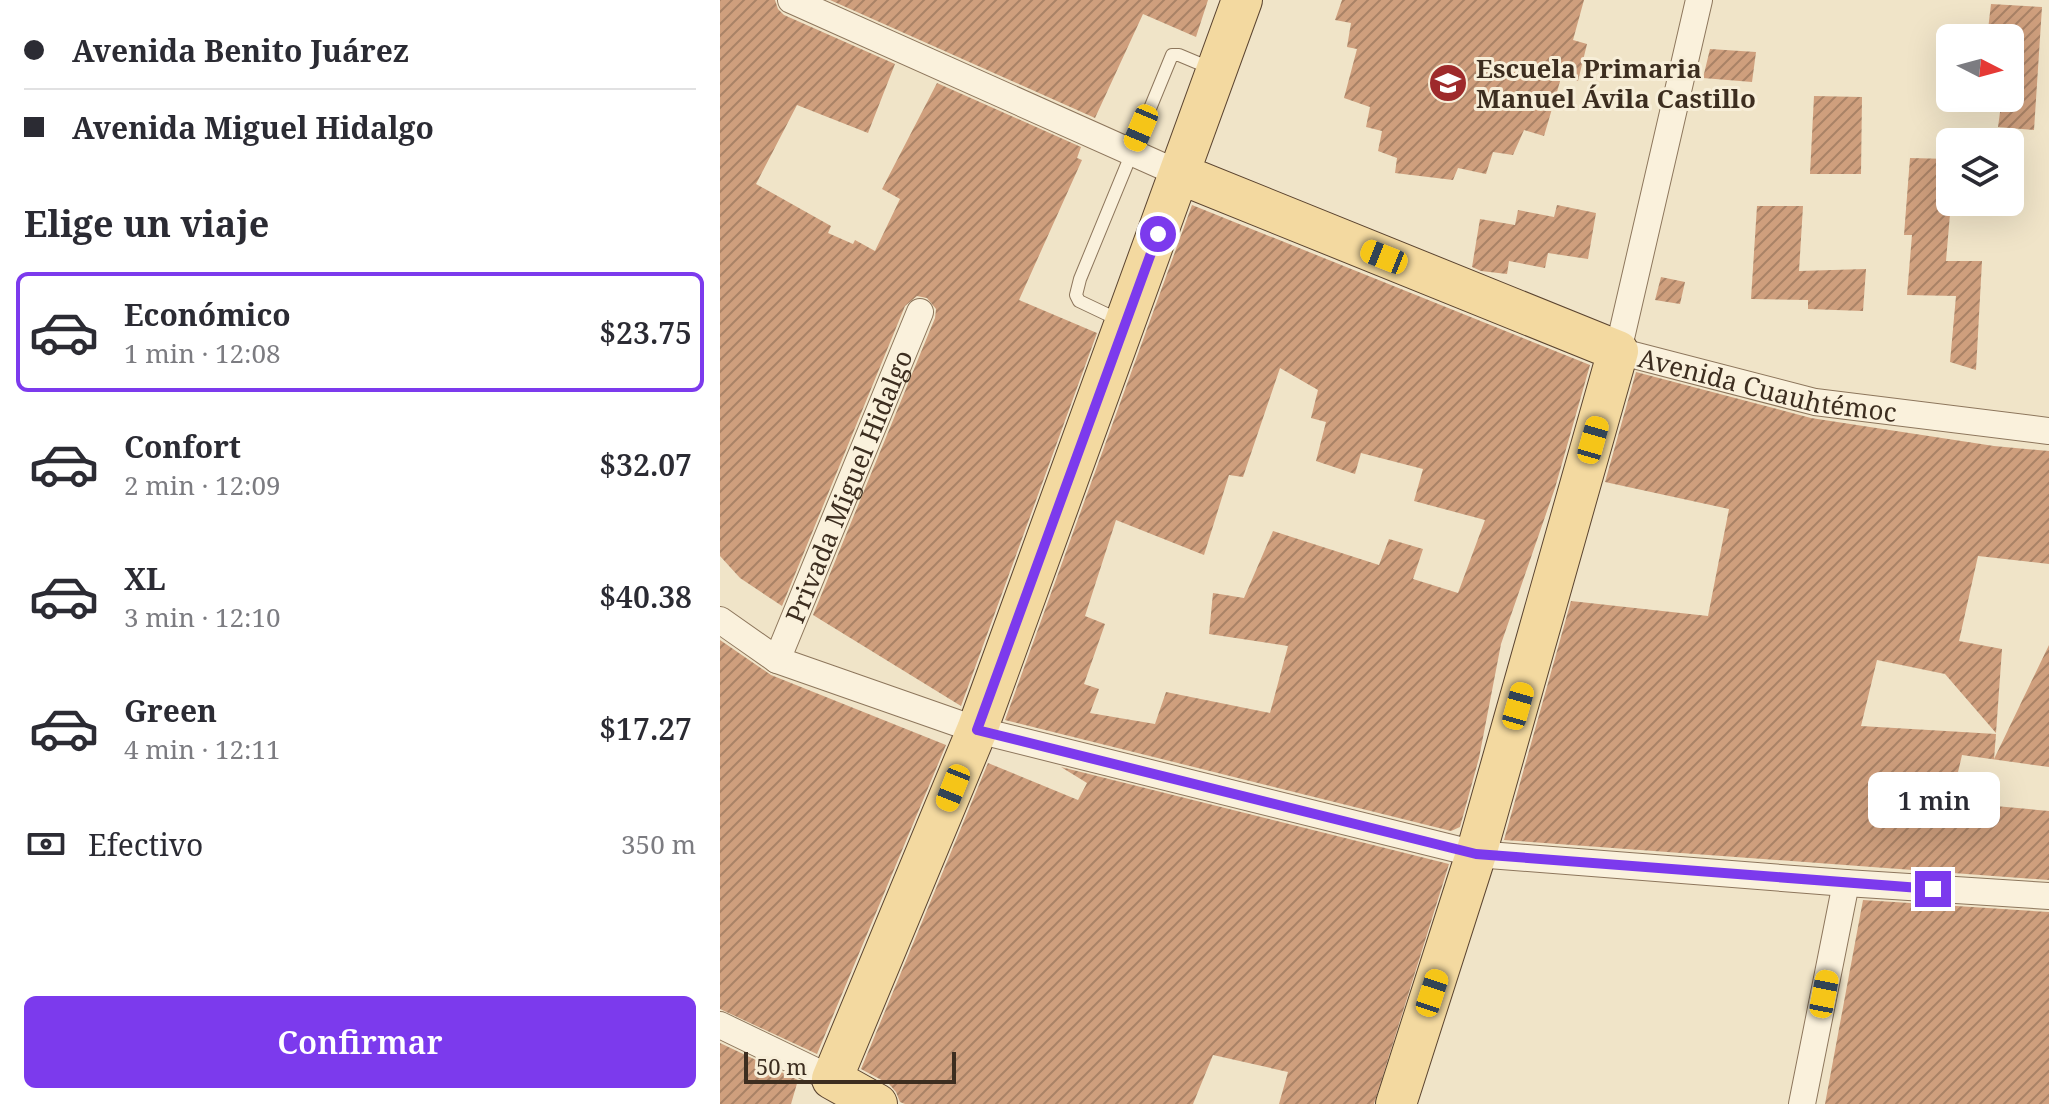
<!DOCTYPE html>
<html lang="es">
<meta charset="utf-8">
<style>
body{margin:0;font-family:"Noto Serif",serif;background:#f7f7f7;color:#2b2b33;height:100vh;display:flex;flex-direction:column;font-size:30px;white-space:nowrap}
*{box-sizing:border-box;margin:0}
p{font-size:26px;color:#7c7c81}
.icon{flex:none;width:44px;height:44px;fill:none;stroke:currentColor;stroke-width:2;stroke-linecap:round;stroke-linejoin:round}
.map{position:relative;flex:1;overflow:hidden}
.sheet{display:flex;flex-direction:column;background:#fff;width:720px}
.sheet>*{flex:none}
.banner{display:grid;align-content:center;height:176px;padding:0 24px;background:#fff}
.needle{width:52px;rotate:96deg}
.controls{position:absolute;left:1216px;top:24px;display:grid;gap:16px}
.controls a{display:grid;place-items:center;width:88px;height:88px;border-radius:12px;background:#fff;box-shadow:0 8px 32px #0002;font-size:40px}
.scale{position:absolute;left:24px;bottom:20px;width:212px;box-sizing:border-box;padding-left:8px;border:4px solid #3d2e20;border-top:0;font-size:22px;line-height:28px;white-space:nowrap;color:#3d2e20;-webkit-text-stroke:6px #f7eed8;paint-order:stroke}
.end{position:absolute;width:36px;height:36px;margin:-18px;border:10px solid #7c3aed;background:#fff;box-shadow:0 0 0 4px #fff}
.from{border-radius:50%}
.bubble{position:absolute;height:56px;border-radius:12px;background:#fff;box-shadow:0 8px 32px #0002;font-size:26px;font-weight:600;line-height:56px;text-align:center}
.car{position:absolute;width:24px;height:48px;margin:-24px -12px;border-radius:10px;box-shadow:0 0 6px 2px #0007;background:linear-gradient(#f5c518 24%,#345 0 40%,#f5c518 0 76%,#345 0 86%,#f5c518 0)}
.banner b{display:flex;align-items:center;gap:28px;height:76px;font-size:30px}
.banner b+b{border-top:2px solid #e1e1e2}
.banner i{width:20px;height:20px;background:#2b2b33}
ul{padding:0;list-style:none}
li{display:flex;align-items:center;gap:24px;height:120px;margin:0 16px 12px;padding:0 8px;border:4px solid transparent;border-radius:12px}
li div{flex:1}
li b{display:block;font-size:30px}
li em{font-style:normal;font-weight:600}
li.selected{border-color:#7c3aed}
li>.icon{width:72px;height:72px;stroke-width:1.5}
h2{padding:0 24px;font-size:36px;line-height:96px}
.pay{display:flex;align-items:center;gap:20px;height:88px;padding:0 24px;font-size:30px}
.pay p{margin-inline-start:auto}
.button{display:flex;gap:16px;margin-top:auto;padding:16px 24px}
.button a{flex:1;height:92px;border-radius:12px;background:#7c3aed;color:#fff;font-size:32px;font-weight:600;line-height:92px;text-align:center}
main{display:flex;flex:1;min-height:0}
.map>svg:first-child{display:block}
.building{fill:url(#building-hatch);fill-rule:evenodd}
.lines{fill:none;stroke-linecap:round;stroke-linejoin:round}
.lane-casing{stroke:#8d765c;stroke-width:14}
.street-casing{stroke:#8d765c;stroke-width:28}
.primary-casing{stroke:#5b4430;stroke-width:42}
.lane{stroke:#faf1dc;stroke-width:12}
.street{stroke:#faf1dc;stroke-width:26}
.primary{stroke:#f3d9a0;stroke-width:40}
.route{stroke:#7c3aed;stroke-width:10}
.labels{text-anchor:middle;dominant-baseline:central;stroke-width:6;stroke-linejoin:round;paint-order:stroke}
.poi-label{font-size:26px;font-weight:bold;fill:#3d2e20;stroke:#f7eed8;text-anchor:start}
.street-label{font-size:26px;fill:#3d2e20;stroke:#f7eed8}
</style>
<main>
<section class="sheet">
<div class="banner">
<b><i class="from"></i>Avenida Benito Juárez</b>
<b><i></i>Avenida Miguel Hidalgo</b>
</div>
<h2>Elige un viaje</h2>
<ul>
<li class="selected"><svg class="icon" aria-label="car" viewBox="0 0 24 24"><path d="M5 17H2v-5l4-1 3-4h7l3 4 3 1v5h-3M9 17h6M6 11h13"/><circle cx="7" cy="17" r="2"/><circle cx="17" cy="17" r="2"/></svg><div><b>Económico</b><p>1 min · 12:08</p></div><em>$23.75</em></li>
<li><svg class="icon" aria-label="car" viewBox="0 0 24 24"><path d="M5 17H2v-5l4-1 3-4h7l3 4 3 1v5h-3M9 17h6M6 11h13"/><circle cx="7" cy="17" r="2"/><circle cx="17" cy="17" r="2"/></svg><div><b>Confort</b><p>2 min · 12:09</p></div><em>$32.07</em></li>
<li><svg class="icon" aria-label="car" viewBox="0 0 24 24"><path d="M5 17H2v-5l4-1 3-4h7l3 4 3 1v5h-3M9 17h6M6 11h13"/><circle cx="7" cy="17" r="2"/><circle cx="17" cy="17" r="2"/></svg><div><b>XL</b><p>3 min · 12:10</p></div><em>$40.38</em></li>
<li><svg class="icon" aria-label="car" viewBox="0 0 24 24"><path d="M5 17H2v-5l4-1 3-4h7l3 4 3 1v5h-3M9 17h6M6 11h13"/><circle cx="7" cy="17" r="2"/><circle cx="17" cy="17" r="2"/></svg><div><b>Green</b><p>4 min · 12:11</p></div><em>$17.27</em></li>
</ul>
<div class="pay"><svg class="icon" aria-label="cash" viewBox="0 0 24 24"><path d="M3 7h18v10H3z"/><circle cx="12" cy="12" r="2"/></svg>Efectivo<p>350 m</p></div>
<div class="button"><a>Confirmar</a></div>
</section>
<div class="map">
<svg width="1329" height="1104" viewBox="0 0 1329 1104">
<defs>
<pattern id="building-hatch" width="6" height="6" patternUnits="userSpaceOnUse" patternTransform="scale(2)"><rect width="6" height="6" fill="#cf9f7d"/><path d="M-1 1l2-2M0 6l6-6M5 7l2-2" fill="none" stroke="#a98266"/></pattern>
</defs>
<rect width="100%" height="100%" fill="#f0e4c8"/>
<path class="building" d="M0,0H55L58,9L64,15L175,64L148,133L77,105L36,184L111,226L108,233L133,244L135,240L155,251L180,199L162,189L217,83L361,147L357,158L362,160L299,300L377,333L241,706L93,615L215,318L216,309L207,298L197,296L185,306L62,606L20,578L0,556Z
M110,0H488L476,37L423,14L375,118Z
M622,0H864L853,40L867,44L858,81L841,78L824,136L804,130L793,155L773,152L766,174L738,168L733,180L675,173L677,158L658,151L662,131L646,127L650,107L624,98L637,49L627,47L631,23L615,20Z
M1271,4L1322,7L1314,130L1278,127L1282,98H1290V38H1267Z
M990,49L1036,52L1032,82L983,78Z
M1094,96L1142,97L1141,174H1090Z
M1190,158L1230,159L1231,202L1226,261H1262L1256,370L1230,362L1236,296L1187,295L1192,235H1184Z
M472,205L870,365L835,488L781,644L759,758L740,827L731,831L285,720ZM560,368L598,390L591,418L606,422L596,461L635,474L641,453L703,469L694,501L765,520L738,593L693,579L703,549L669,539L659,565L553,531L524,598L493,593L489,634L568,646L550,713L446,692L435,724L370,713L379,689L364,684L385,624L365,616L396,520L484,555L509,475L523,477Z
M837,205L876,213L868,259L828,253L825,268L789,261L787,274L761,271L752,267L760,219L795,225L798,210L834,217Z
M1037,206H1083L1079,271L1146,269L1143,311L1088,309V300L1031,299Z
M941,277L965,282L960,304L935,300Z
M916,372L1091,418L1274,446L1329,451V564L1258,556L1239,641L1282,649L1276,733L1225,674L1157,660L1141,726L1276,734L1274,759L1329,645V767L1242,755L1231,802L1329,811V880L784,840L851,601L988,616L1009,509L885,482Z
M0,640L51,675L226,745L97,1054L0,1009Z
M268,763L358,800L367,783L341,767L729,864L654,1104H559L568,1072L493,1055L473,1104H185L180,1102L176,1092L169,1084L141,1069Z
M1143,900L1329,912V1104H1105Z
M0,1043L78,1080L71,1104H0Z"/>
<g class="lines">
<g class="lane-casing">
<path id="lane" d="M399,320L359,301L356,295L360,279L452,55H459L490,68"/>
</g>
<g class="street-casing">
<g id="street">
<path d="M71,0L460,174"/>
<path id="s1" d="M979,0L898,351L1095,402L1329,431"/>
<path d="M0,620L57,660L257,730L756,854L1126,883L1329,896"/>
<path id="s2" d="M57,660L200,312"/>
<path d="M0,1025L112,1079"/>
<path d="M1082,1104L1126,883"/>
</g>
</g>
<g class="primary-casing">
<path id="primary" d="M460,174L898,351L756,854L676,1104
M157,1104L112,1079L257,730L522,0"/>
</g>
<use href="#lane" class="lane"/>
<use href="#street" class="street"/>
<use href="#primary" class="primary"/>
</g>
<g class="lines">
<path class="route" d="M438,234L257,730L756,854L1213,889"/>
</g>
<defs>
<g id="school-disc" transform="scale(2)"><circle r="9.5" fill="#9e2a2b" stroke="#f7eed8"/><path d="M0-5L7-2L0 1L-7-2ZM-4 1L0 2.5L4 1V4Q0 6-4 4Z" fill="#fff"/></g>
</defs>
<g fill-rule="evenodd">
<use href="#school-disc" x="728" y="83"/>
</g>
<g class="labels">
<g class="poi-label">
<text x="756" y="68">Escuela Primaria<tspan x="756" dy="30">Manuel Ávila Castillo</tspan></text>
</g>
<g class="street-label">
<text stroke="none"><textPath href="#s1" startOffset="514">Avenida Cuauhtémoc</textPath></text>
<text stroke="none"><textPath href="#s2" startOffset="188">Privada Miguel Hidalgo</textPath></text>
</g>
</g>
</svg>
<div class="controls">
<a><svg class="needle" viewBox="-14 -14 28 28"><path d="M0-13l5 13h-10z" fill="#e53935"/><path d="M0 13l5-13h-10z" fill="#7c7c81"/></svg></a>
<a><svg class="icon" aria-label="layers" viewBox="0 0 24 24"><path d="M12 4l9 5-9 5-9-5zM3 14l9 5 9-5"/></svg></a>
</div>
<div class="scale">50 m</div>
<i class="end from" style="left:438px;top:234px"></i>
<i class="end" style="left:1213px;top:889px"></i>
<div class="bubble" style="left:1148px;top:772px;width:132px">1 min</div>
<i class="car" style="left:421px;top:128px;rotate:203deg"></i>
<i class="car" style="left:664px;top:257px;rotate:292deg"></i>
<i class="car" style="left:873px;top:440px;rotate:16deg"></i>
<i class="car" style="left:798px;top:706px;rotate:16deg"></i>
<i class="car" style="left:233px;top:788px;rotate:202deg"></i>
<i class="car" style="left:712px;top:993px;rotate:18deg"></i>
<i class="car" style="left:1104px;top:994px;rotate:11deg"></i>
</div>
</main>
